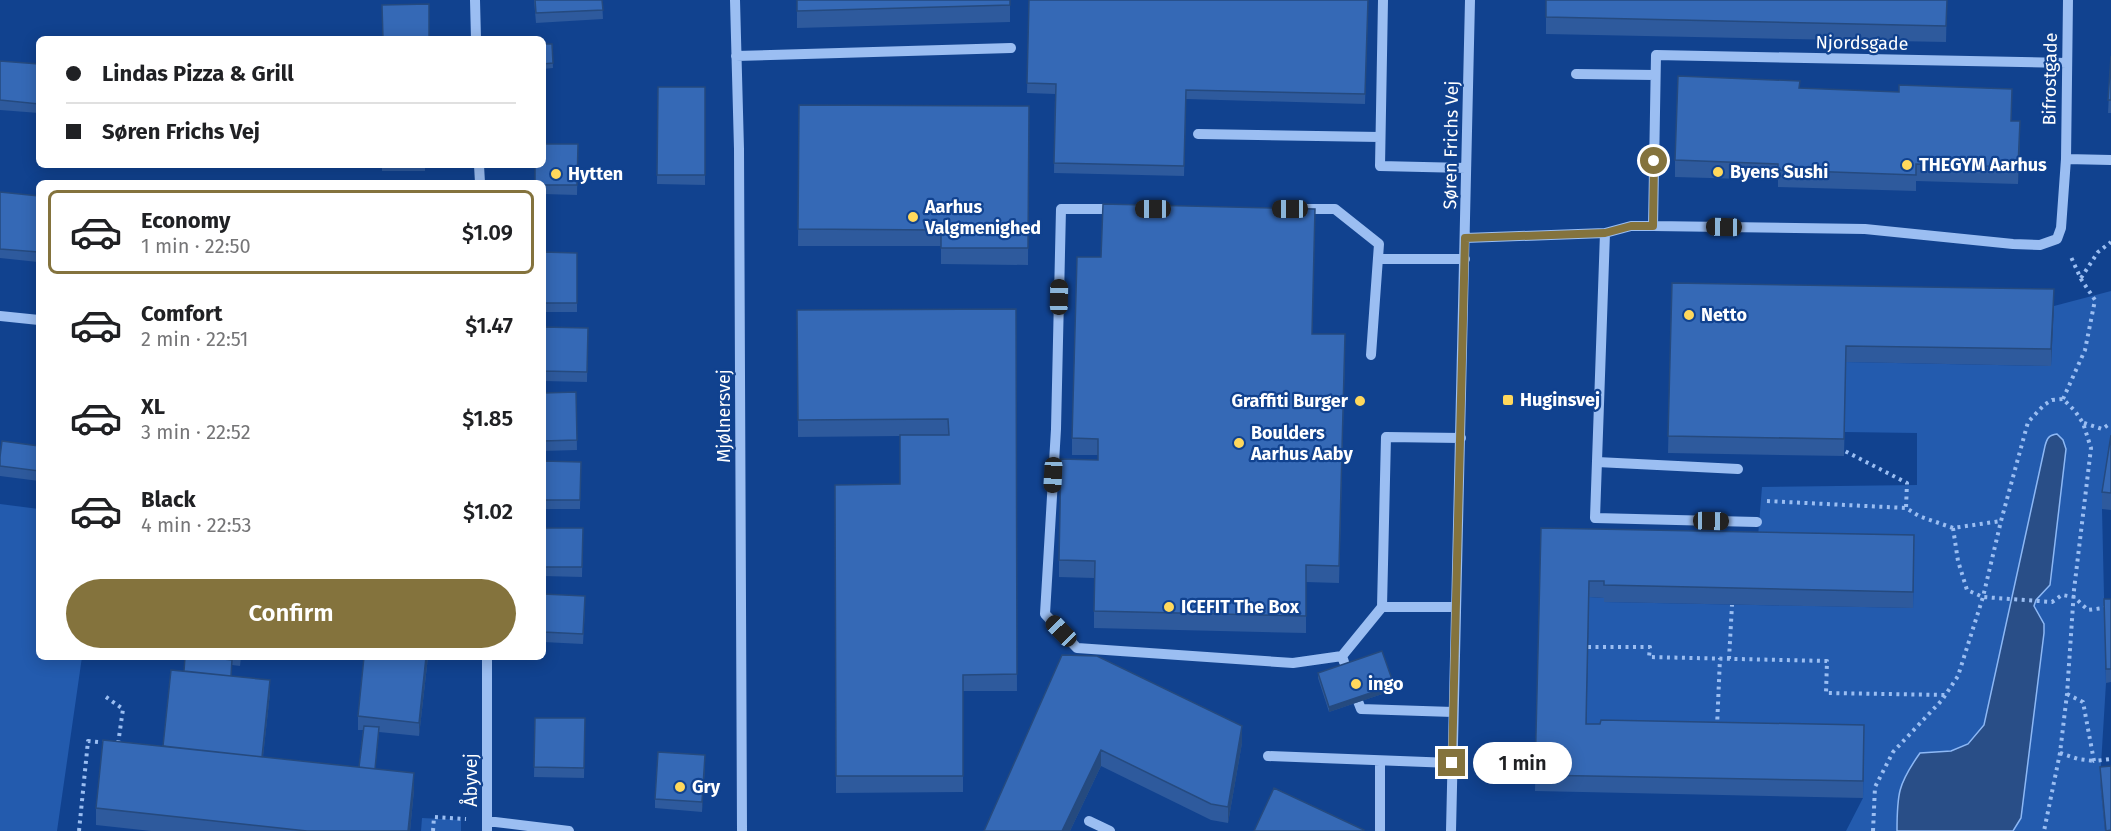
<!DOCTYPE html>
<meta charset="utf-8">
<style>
body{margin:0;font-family:"Fira Sans",sans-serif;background:#f6f6f6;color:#202124;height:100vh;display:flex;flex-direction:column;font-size:22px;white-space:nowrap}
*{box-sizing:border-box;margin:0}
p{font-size:20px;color:#757577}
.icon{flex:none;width:33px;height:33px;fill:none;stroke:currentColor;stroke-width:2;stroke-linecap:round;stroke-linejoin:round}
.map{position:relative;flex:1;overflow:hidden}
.sheet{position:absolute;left:36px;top:180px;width:510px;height:480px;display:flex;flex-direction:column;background:#fff;border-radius:9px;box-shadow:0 3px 15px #0003}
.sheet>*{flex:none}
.guide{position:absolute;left:36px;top:36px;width:510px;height:132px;border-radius:9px;box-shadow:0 3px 15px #0003;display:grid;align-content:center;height:132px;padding:0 30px;background:#fff}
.end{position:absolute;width:27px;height:27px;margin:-14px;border:8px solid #84733d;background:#fff;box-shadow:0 0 0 3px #fff}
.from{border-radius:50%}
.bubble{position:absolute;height:42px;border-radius:21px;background:#fff;box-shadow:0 3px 15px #0003;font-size:20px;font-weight:600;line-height:42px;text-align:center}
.car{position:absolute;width:18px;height:36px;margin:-18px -9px;border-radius:8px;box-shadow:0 0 4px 2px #0007;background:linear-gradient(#222 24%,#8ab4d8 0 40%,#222 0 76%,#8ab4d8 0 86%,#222 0)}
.guide b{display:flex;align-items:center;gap:21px;height:57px;font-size:22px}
.guide b+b{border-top:2px solid #e0e0e0}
.guide i{width:15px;height:15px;background:#202124}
ul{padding:10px 0 0;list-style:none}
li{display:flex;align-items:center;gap:18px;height:84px;margin:0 12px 9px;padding:0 18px;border:3px solid transparent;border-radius:9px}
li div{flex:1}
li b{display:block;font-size:22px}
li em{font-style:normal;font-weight:600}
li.selected{border-color:#84733d}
li>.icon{width:54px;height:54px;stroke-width:1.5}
.cta{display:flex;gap:12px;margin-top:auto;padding:12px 30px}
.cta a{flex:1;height:69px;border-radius:36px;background:#84733d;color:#fff;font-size:24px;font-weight:600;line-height:69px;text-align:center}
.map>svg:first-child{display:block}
.green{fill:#235bae}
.water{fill:#294e87;stroke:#8db8f5;stroke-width:1.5}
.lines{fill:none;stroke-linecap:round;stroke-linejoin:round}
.path{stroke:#9bbef2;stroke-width:4;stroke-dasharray:3 4.5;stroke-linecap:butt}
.minor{stroke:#9bbef2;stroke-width:10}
.wall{fill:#2e5a9d}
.shaded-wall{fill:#254a7f}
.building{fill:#3569b6;stroke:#254a7f;stroke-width:1.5}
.route{stroke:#84733d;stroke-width:8}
.poi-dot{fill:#ffd85c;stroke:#11428f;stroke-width:2}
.labels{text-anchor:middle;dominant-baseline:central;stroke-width:4.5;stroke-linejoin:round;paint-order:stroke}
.street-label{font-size:18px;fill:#fff;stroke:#11428f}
.poi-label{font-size:18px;font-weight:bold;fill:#fff;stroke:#11428f;text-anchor:start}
</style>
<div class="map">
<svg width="2111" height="831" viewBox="0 0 2111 831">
<rect width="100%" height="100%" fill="#11428f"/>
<path class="green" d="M2111,291V452L2102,509L2106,683L2100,781L2105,831H1846L1863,798L1864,742L1586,741L1589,597L1604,598L1605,602L1913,608L1914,552L1757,549L1762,487L1917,485V433L1844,432L1846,362L2050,366L2054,306Z
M0,504L39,509V657H82L57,831H0Z
M422,818L461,820V831H421Z"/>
<path class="water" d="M2057,434L2063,440L2066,449L2050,585L2036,600L2034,606L2044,624V633L2021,818L2013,831H1897C1897,794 1898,784 1920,753L1951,751L1968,744L1984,725L2045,446C2047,438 2049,435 2057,434Z"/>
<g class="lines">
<path class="path" d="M2081,278L2098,252L2111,242
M2063,399L2085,350L2095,300L2081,279L2071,257
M2084,423L2102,429L2111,423
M1839,448L1907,483L1906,508
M1767,501L1906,508L1919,516L1953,528L2001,521
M1953,528L1958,561L1967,590L1983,597L2052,602L2062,595L2074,597L2088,610L2111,607
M1588,647H1650L1649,657L1827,661L1826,693L1945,695
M1729,659L1732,605
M2067,694L2083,702L2094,761L2111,759
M106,697L123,709L118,744
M1717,727L1720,658
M2060,753L2078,759L2094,761
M79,831L88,741L108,743
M433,831L434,817L466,819
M1873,831L1875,787L1893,752L1942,700L1958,676L1983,597L2001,521L2028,422L2044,405L2052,400L2063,399L2075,411L2083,423L2091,448L2074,590L2067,694L2060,753L2044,831"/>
<path class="minor" d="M475,0L476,39
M735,0L739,149L742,831
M1383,0L1380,166L1466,168
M736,56L1011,48
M1576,74L1655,75
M1198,134L1380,137
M2066,159L2111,160
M479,165L480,183
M1116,209H1061L1056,429L1045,614L1077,648L1293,663L1342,656
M1285,209H1335L1379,244L1371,355
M1653,226L1656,55L2067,63
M1605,233L1595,518L1757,522
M1465,238L1605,233L1631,226H1653L1865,229L2013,244L2040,245L2057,239L2061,228L2066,159L2068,0
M1378,259H1465
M0,316L39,320
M1597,462L1738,469
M1382,607L1386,437L1461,438
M487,657V831
M1344,662L1342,656L1382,607H1456
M1354,691L1361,709L1453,712
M1268,756L1452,763
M487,821L569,831
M1089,821L1110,831
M1380,831V761
M1451,831L1470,0"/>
</g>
<path class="wall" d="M534,0H602L603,19L536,23Z
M797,0H1010V22L797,28Z
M1029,0H1368L1365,104L1186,99L1184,176L1054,173L1055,94L1027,93Z
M1546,0H1947L1946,42L1546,34Z
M543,44H552L553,68L543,69Z
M2111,56V113H2108Z
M0,61L39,64V113L0,110Z
M658,87H705V185L657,184Z
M1800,88L2012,121L2020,138L2018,184L1916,181V191L1778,187V180L1675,177V160Z
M799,105L1029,106L1028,265L941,264V246H798Z
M578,144L577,195L543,194V183Z
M382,165H425V171H382Z
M0,192L39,196L38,262L0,258Z
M543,252L577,253V312H543Z
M1672,283L2054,306L2051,366L1846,362L1844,456L1668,453Z
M1016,309L1017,691H963V792L836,793L835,485L900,484V436L798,437L797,310Z
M543,327L588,328L587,382L543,381Z
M1313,334L1345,351L1339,583L1306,582V633L1094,628V578L1059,577V560L1098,460V455H1072V438Z
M576,392L577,450L543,451V393Z
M2111,435V510L2102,509V492Z
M39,446V481L0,476V457Z
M543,461L581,462L580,509H543Z
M543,528H583L582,577L543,576Z
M1541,528L1914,535L1913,608L1604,602V598L1589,597L1586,724L1864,725L1863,798L1535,791Z
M543,594L585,606L583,644L543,642Z
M2104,599H2111V682L2106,683Z
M1062,655L1242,743L1228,823L1211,820L1101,766L1070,831H984Z
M185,657H241L240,666L232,665L231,676L270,693L263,757L359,767L363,730H358V716L364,657H428L419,736L379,732L375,769L414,790L410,831H151L96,825V808L163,746L184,671Z
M1318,673L1394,690L1329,712L1318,678Z
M535,718H585L584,778L534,777Z
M705,765L702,812L655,808V799Z
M2111,766V831H2105L2100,781V767Z"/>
<path class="shaded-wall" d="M2020,121V138L2018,184V167Z
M2054,289V306L2051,366V349Z
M426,657H428L419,736V723Z
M270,680V693L261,773V760Z
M1394,685V690L1329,712V707Z
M1242,726V743L1228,823V807Z
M1101,750V766L1070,831H1062Z
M705,755V765L702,812V802Z
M414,773V790L410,831H408Z"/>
<path class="building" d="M535,0H602L603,10L536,13Z
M797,0H1010V5L797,11Z
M1029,0H1368L1365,94L1186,90L1184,166L1054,163L1056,84L1027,83Z
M1546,0H1947L1946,26L1546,17Z
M429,4V39H383L382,5Z
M543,44H552L553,63L543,64Z
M2111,56V100H2108Z
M0,61L39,64V104L0,100Z
M1678,76L1800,81L1799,88L1899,92V85L2012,89L2011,121H2020L2018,167L1916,164V175L1778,170V164L1675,160Z
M658,87H705V175H657Z
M799,105L1029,106L1028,248H941V230L798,229Z
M543,144H578L577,185H543V183H535V165H543Z
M0,192L39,196L38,252L0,249Z
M1103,204L1315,209L1312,334H1345L1339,566L1306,565V616L1094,611L1095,561L1059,560L1061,459L1098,460V439L1072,438L1077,257H1101Z
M543,252L577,253V303H543Z
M1672,283L2054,289L2051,349L1846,346L1844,439L1668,436Z
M1016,309L1017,674L963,675V776H836L835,485L900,484V435H949L948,419L798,420L797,310Z
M543,327L588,328L587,372L543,371Z
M576,392L577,440L543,441V393Z
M2111,435V493L2102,492Z
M2,441L39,446V471L0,466V457Z
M543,461L581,462L580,500H543Z
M543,528H583L582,567H543Z
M1541,528L1914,535L1913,592L1604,585V581H1589L1586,724H1600L1601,720L1864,725L1863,781L1535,775Z
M543,594L585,596L583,634L543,632Z
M2104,599H2111V669H2106Z
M1382,651L1394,685L1329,707L1318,673Z
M1062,655L1097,656L1242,726L1228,807L1211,804L1101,750L1062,831H984Z
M185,657H206L232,660L231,676L184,671Z
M364,657H426L419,723L358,716Z
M171,670L270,680L262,757L163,746Z
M535,718H585L584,768L534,767Z
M364,726L379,727L375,769L359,767Z
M103,740L414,773L408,831H307L96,808Z
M658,752L705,755L702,802L655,799Z
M2111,766V830L2106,831L2100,767Z
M1274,788L1364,830L1363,831H1254Z"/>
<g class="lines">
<path class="route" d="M1452,763L1465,238L1605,233L1631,226H1653L1654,161"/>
</g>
<g class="poi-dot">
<circle cx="1907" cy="165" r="6"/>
<circle cx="1718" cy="172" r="6"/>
<circle cx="556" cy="174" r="6"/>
<circle cx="913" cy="217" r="6"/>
<circle cx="1689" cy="315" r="6"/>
<rect x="1502" y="394" width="12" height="12" rx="3"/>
<circle cx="1360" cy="401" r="6"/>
<circle cx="1239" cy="443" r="6"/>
<circle cx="1169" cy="607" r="6"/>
<circle cx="1356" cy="684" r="6"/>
<circle cx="680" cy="787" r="6"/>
</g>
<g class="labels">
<g class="street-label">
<text transform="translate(1862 43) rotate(1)">Njordsgade</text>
<text transform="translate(2050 79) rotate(-89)">Bifrostgade</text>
<text transform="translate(1451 145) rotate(-89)">Søren Frichs Vej</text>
<text transform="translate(724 416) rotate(-90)">Mjølnersvej</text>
<text transform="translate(471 780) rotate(-90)">Åbyvej</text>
</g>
<g class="poi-label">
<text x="1919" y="165">THEGYM Aarhus</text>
<text x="1730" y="172">Byens Sushi</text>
<text x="568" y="174">Hytten</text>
<text x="925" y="207">Aarhus<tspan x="925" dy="21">Valgmenighed</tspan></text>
<text x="1701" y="315">Netto</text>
<text x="1520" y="400">Huginsvej</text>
<text x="1348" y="401" text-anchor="end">Graffiti Burger</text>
<text x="1251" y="433">Boulders<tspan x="1251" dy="21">Aarhus Aaby</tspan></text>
<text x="1181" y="607">ICEFIT The Box</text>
<text x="1368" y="684">ingo</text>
<text x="692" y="787">Gry</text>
</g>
</g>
</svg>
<i class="end from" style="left:1654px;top:161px"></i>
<i class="end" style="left:1452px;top:763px"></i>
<div class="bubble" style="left:1473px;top:742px;width:99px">1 min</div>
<i class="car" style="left:1153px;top:209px;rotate:270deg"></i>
<i class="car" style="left:1290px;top:209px;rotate:270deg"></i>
<i class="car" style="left:1724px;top:227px;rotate:271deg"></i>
<i class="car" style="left:1059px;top:297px;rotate:1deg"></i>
<i class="car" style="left:1053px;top:475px;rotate:183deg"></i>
<i class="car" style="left:1711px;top:521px;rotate:91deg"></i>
<i class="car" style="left:1061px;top:631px;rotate:316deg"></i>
<div class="guide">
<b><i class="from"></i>Lindas Pizza &amp; Grill</b>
<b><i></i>Søren Frichs Vej</b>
</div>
<section class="sheet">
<ul>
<li class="selected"><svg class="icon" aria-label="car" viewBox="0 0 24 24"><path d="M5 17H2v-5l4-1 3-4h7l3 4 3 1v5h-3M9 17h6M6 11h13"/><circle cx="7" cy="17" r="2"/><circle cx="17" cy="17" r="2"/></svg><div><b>Economy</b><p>1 min · 22:50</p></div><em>$1.09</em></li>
<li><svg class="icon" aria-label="car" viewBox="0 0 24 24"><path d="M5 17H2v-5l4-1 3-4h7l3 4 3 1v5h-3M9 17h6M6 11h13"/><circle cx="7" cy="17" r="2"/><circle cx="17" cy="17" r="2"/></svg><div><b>Comfort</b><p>2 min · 22:51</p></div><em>$1.47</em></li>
<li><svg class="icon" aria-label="car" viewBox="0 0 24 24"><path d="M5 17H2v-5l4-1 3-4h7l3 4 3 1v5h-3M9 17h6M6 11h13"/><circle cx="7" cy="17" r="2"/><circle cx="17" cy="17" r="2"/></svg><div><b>XL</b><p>3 min · 22:52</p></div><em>$1.85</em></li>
<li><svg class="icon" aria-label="car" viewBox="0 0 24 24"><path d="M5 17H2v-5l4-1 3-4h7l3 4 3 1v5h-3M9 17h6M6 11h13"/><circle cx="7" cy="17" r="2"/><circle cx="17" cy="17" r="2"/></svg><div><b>Black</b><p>4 min · 22:53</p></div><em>$1.02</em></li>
</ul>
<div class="cta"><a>Confirm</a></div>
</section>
</div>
